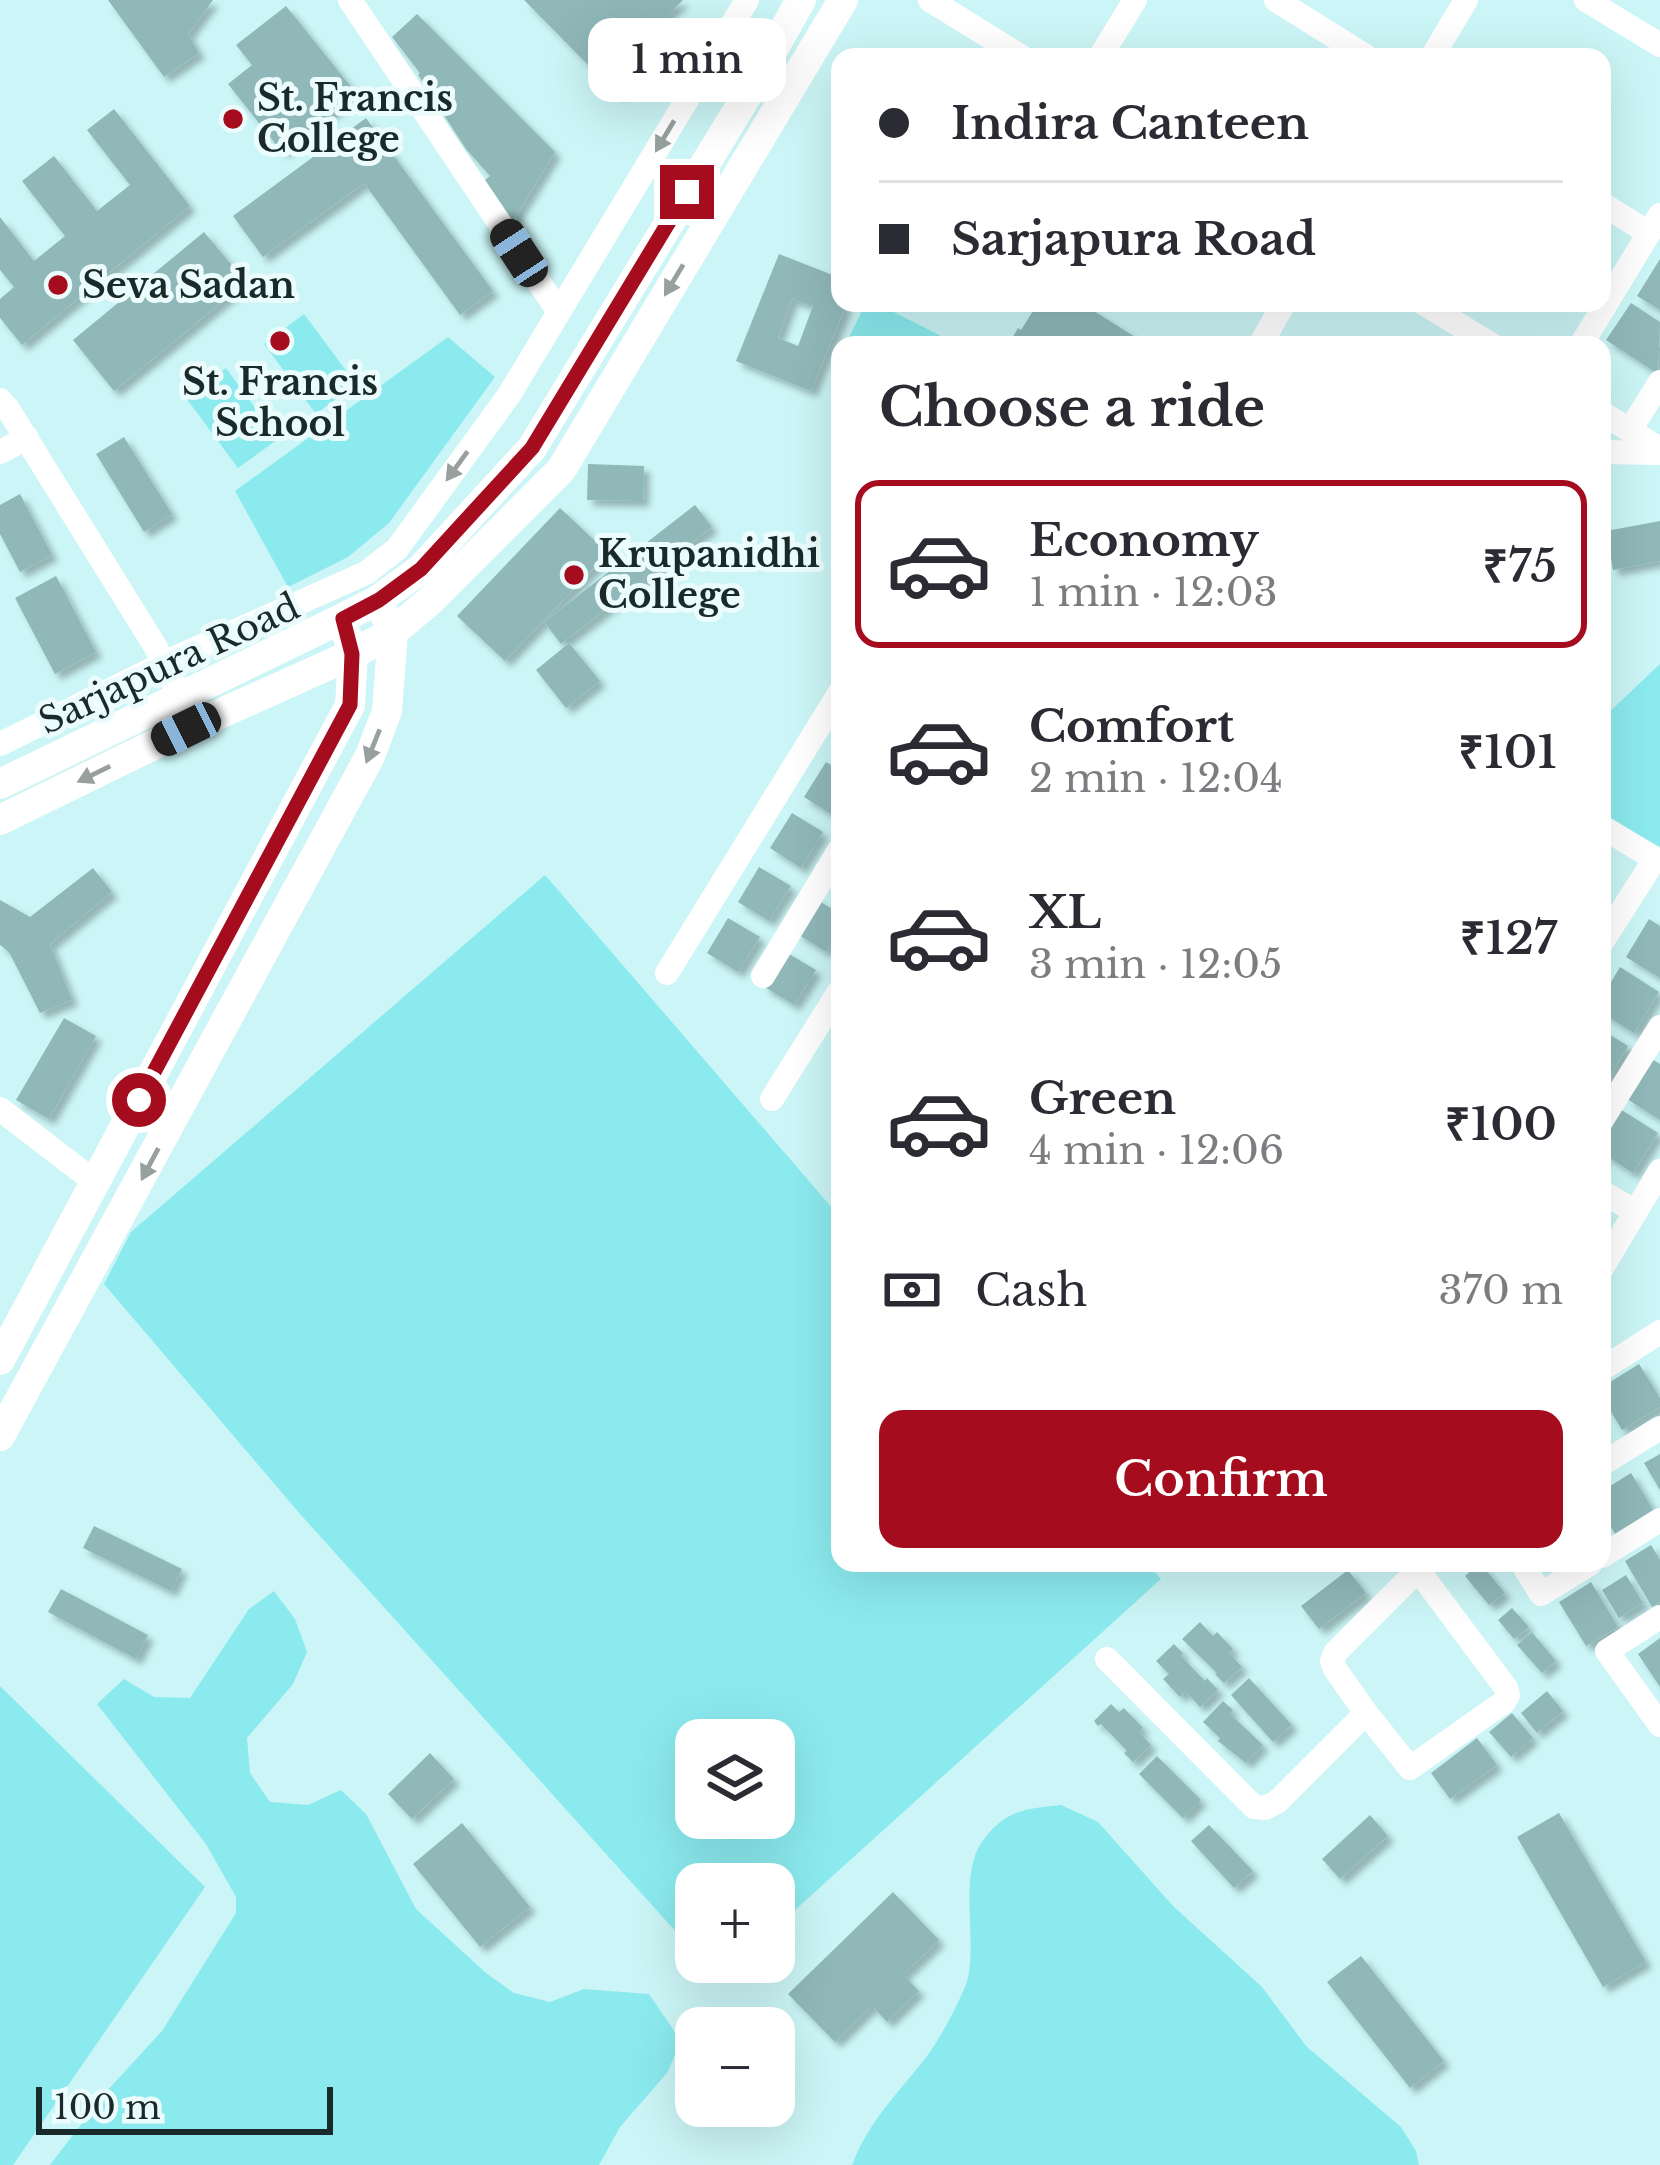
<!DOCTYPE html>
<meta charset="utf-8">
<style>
body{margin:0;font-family:"Libre Baskerville",serif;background:#f2f2f3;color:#2b2b33;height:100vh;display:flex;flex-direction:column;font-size:45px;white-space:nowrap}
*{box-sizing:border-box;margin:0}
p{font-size:39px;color:#7c7c81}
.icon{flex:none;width:66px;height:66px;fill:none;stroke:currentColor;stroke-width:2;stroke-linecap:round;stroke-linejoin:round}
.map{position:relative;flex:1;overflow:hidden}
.details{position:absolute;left:831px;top:336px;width:780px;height:1236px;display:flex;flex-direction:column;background:#fff;border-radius:24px;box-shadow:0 12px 48px #0002}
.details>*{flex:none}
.hud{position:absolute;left:831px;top:48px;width:780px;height:264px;border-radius:24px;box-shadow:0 12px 48px #0002;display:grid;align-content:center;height:264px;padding:0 48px;background:#fff}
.controls{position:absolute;left:675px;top:1719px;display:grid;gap:24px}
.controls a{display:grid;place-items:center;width:120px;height:120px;border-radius:24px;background:#fff;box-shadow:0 12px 48px #0002;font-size:60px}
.scale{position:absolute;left:36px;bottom:30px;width:297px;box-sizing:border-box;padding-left:12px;border:6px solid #1a2a2a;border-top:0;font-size:33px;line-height:42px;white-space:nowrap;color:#1a2a2a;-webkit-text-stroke:9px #ecfcfd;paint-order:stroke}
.end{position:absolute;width:54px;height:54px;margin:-27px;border:15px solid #a50c1e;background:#fff;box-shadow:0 0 0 6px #fff}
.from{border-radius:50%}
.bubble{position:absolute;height:84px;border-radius:24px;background:#fff;box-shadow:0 12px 48px #0002;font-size:39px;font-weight:600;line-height:84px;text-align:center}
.car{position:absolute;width:36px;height:72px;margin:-36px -18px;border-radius:15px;box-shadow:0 0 9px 3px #0007;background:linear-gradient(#222 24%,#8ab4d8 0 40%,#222 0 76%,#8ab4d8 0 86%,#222 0)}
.hud b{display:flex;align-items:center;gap:42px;height:114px;font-size:45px}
.hud b+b{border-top:3px solid #e1e1e2}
.hud i{width:30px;height:30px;background:#2b2b33}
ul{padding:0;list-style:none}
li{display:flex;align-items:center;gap:36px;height:168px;margin:0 24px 18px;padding:0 24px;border:6px solid transparent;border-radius:24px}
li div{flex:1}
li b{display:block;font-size:45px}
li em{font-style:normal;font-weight:600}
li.selected{border-color:#a50c1e}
li>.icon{width:108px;height:108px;stroke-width:1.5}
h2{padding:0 48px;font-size:54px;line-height:144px}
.pay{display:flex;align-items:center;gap:30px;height:132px;padding:0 48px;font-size:45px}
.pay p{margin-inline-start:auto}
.primary-button{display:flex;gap:24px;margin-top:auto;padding:24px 48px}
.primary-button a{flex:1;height:138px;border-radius:24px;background:#a50c1e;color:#fff;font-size:48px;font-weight:600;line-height:138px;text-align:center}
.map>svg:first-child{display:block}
.green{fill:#8beaee;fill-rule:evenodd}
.building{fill:#90b8b9;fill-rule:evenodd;filter:url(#shadow)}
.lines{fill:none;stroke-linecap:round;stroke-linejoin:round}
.minor{stroke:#fff;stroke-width:24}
.major{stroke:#fff;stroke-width:30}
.oneway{fill:#989f9f}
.route{stroke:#a50c1e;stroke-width:15}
.poi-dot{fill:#a50c1e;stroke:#ecfcfd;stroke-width:4.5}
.labels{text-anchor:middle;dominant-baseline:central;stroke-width:10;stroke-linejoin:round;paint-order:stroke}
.poi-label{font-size:36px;font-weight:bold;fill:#1a2a2a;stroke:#ecfcfd;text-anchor:start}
.street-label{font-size:36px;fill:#1a2a2a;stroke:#ecfcfd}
</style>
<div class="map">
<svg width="1660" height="2165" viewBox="0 0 1660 2165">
<defs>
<filter id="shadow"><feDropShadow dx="6" dy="6" stdDeviation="3" flood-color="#0004"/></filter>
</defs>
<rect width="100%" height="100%" fill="#cbf5f6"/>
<path class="green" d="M866,303H876L943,337L939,345H845Z
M304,314L356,384L316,414L264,344Z
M448,337L495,377L389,523L348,557L288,587L235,491Z
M226,368L278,439L238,468L186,398Z
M1660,664V847L1602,813V719Z
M545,875L840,1217V1563H1147L1161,1579L774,1929V1884H696V1954L301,1515L104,1284L131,1232ZM696,1740H774V1818H696Z
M274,1591L295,1619L307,1652L293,1684L247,1738L250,1773L270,1802L308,1805L341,1790L366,1814L416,1909L486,1973L514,1993L550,2002L584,1989L649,1994L681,2041L667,2073L620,2127L599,2165H50L105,2093L162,2031L236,1913V1897L206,1844L97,1704L124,1679L154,1697L190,1698L249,1609Z
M0,1686L205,1887L13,2165H0Z
M1061,1805L1098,1822L1173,1906L1262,1987L1307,2047L1401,2127L1416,2151L1419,2165H852C870,2118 901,2091 930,2052C943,2033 956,2008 965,1987C980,1950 957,1876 982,1842C1005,1810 1024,1809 1061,1805Z"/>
<path class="building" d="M108,0H213L188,34L199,53L164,77Z
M524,0H683L630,53L645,68L618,95Z
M286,6L356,93L282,152L228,84L252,65L236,45Z
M417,14L555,152L513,221L485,180L490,176L466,149L418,75L420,73L392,37Z
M114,109L190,206L22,345L0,318V299L14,287L0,270V217L34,261L65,236L22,181L54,156L97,211L130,185L87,130Z
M366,118L493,291L460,315L364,183L263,257L233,216Z
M204,232L246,282L114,391L73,340Z
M779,254L840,278V303H847L811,391L736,361ZM792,299L813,306L798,346L778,338Z
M1660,259V310L1637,296Z
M1038,303H1081L1148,345H1063L1052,339L1048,345H1008L1018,328L1021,330Z
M1631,303L1660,322L1658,374L1606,340Z
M124,437L172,514L144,532L96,454Z
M588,464L644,466L643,501L587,500Z
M20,494L52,555L20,572L0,534V505Z
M695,505L712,527L561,644L544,622Z
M560,508L608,553L505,661L457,616Z
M1660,521V561L1613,570L1606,531Z
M56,576L96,652L55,674L15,598Z
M569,643L600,681L566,708L536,670Z
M826,762L840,770V806L834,816L804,797Z
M792,813L823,832L801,868L770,848Z
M759,867L791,886L769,921L738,902Z
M93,868L112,892L50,944L72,1000L40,1013L9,952L0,945V900L30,917Z
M816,899L840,914V929L826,952L796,933Z
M728,918L760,937L738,972L707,953Z
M1649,919L1660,926V978L1626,957Z
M784,951L816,970L794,1005L763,986Z
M1620,967L1659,992L1634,1033L1602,1013V997Z
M64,1018L96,1036L49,1119L16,1100Z
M1602,1030L1628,1046L1602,1089Z
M1652,1059L1660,1064V1120L1627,1099Z
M1620,1109L1658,1133L1633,1173L1602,1153V1139Z
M1639,1364L1660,1398V1407L1622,1430L1602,1397V1387Z
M1660,1454V1490L1644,1463Z
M1631,1473L1655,1513L1617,1537L1602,1512V1491Z
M94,1526L182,1569L171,1591L83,1548Z
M1651,1545L1660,1560V1602L1652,1607L1625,1561Z
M1480,1563L1505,1593L1489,1605L1465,1576Z
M1348,1570L1366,1593L1319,1629L1301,1606Z
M1626,1575L1643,1603L1619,1618L1602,1590Z
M1591,1582L1618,1627L1586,1646L1559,1602Z
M61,1589L148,1635L136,1659L48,1612Z
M1512,1608L1529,1627L1514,1639L1498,1620Z
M1200,1622L1213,1636L1217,1632L1233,1649L1229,1653L1242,1667L1224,1683L1215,1674L1217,1673L1182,1639Z
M1532,1632L1556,1661L1542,1673L1517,1645Z
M1660,1638V1687L1638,1654Z
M1174,1644L1183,1653L1181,1656L1205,1681L1207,1678L1218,1690L1200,1707L1185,1691L1180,1697L1163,1679L1169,1674L1156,1661Z
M1249,1678L1292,1725L1273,1742L1231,1695Z
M1547,1691L1563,1711L1537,1733L1521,1713Z
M1223,1701L1233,1710L1230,1714L1263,1745L1246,1763L1218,1741L1220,1738L1203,1722Z
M1111,1704L1119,1712L1124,1708L1143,1728L1139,1732L1151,1745L1133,1762L1124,1753L1127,1751L1101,1724L1098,1726L1094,1721Z
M1512,1713L1533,1738L1511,1757L1489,1732Z
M1477,1738L1497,1765L1450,1799L1431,1773Z
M430,1753L454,1779L412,1819L388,1794Z
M1157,1756L1201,1800L1183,1818L1139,1774Z
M1559,1813L1646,1962L1603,1987L1517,1837Z
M1370,1815L1388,1836L1340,1879L1322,1859Z
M462,1823L530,1907L480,1947L413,1864Z
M1209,1825L1253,1871L1234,1888L1191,1841Z
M893,1892L939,1940L903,1975L919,1991L887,2022L872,2006L835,2042L788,1994Z
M1361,1956L1444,2061L1410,2088L1327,1982Z"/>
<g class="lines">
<path class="minor" d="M350,0L559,312
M930,0L1022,57
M1276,0L1367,57
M1586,0L1660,45
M1100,57L1135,0
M1432,57L1466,0
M1602,204L1649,233
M1423,303L1492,345
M1260,345L1284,303
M1581,345L1660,215
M0,400L8,409L155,646L181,697
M1602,413L1660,449
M1630,430L1660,382
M0,452L27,438
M1602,452L1660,453
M0,744L177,657L366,573L397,549L509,395L747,0
M1602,827L1660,862
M1602,942L1655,859
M667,973L840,692
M763,976L840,849
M772,1099L840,990
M0,1109L95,1182
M1602,1120L1660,1027
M1602,1192L1636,1212
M1602,1268L1660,1171
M1602,1369L1660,1332
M1602,1464L1660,1428
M1602,1556L1660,1520
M1522,1563L1541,1594L1591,1563
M1660,1617L1607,1651L1660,1725
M1107,1659L1254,1807L1265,1808L1277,1802L1366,1713L1335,1669L1332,1661L1335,1653L1418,1570L1506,1688L1508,1695L1504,1702L1410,1768L1366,1713"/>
<path class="major" d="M0,784L343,618L378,600L421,569L532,448L749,92L801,0
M0,820L186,729L353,654L393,632L432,599L561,470L843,0
M0,1360L350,705L353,654L348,638
M0,1436L370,756L387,711L393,632L386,617"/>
</g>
<defs><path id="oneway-solid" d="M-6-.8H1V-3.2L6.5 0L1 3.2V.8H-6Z" transform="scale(3)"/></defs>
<g class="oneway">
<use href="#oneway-solid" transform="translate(665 136) rotate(121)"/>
<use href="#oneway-solid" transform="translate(674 280) rotate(121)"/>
<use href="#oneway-solid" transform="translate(457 466) rotate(126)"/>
<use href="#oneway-solid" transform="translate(373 746) rotate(112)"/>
<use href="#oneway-solid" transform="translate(94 774) rotate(154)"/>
<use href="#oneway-solid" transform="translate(150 1164) rotate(118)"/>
</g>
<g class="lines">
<path class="route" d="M139,1100L350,705L352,654L343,619L379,600L421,569L532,448L687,192"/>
</g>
<g class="poi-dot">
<circle cx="233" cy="119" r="12"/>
<circle cx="58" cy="285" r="12"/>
<circle cx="280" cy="341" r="12"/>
<circle cx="574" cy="575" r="12"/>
</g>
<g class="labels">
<g class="poi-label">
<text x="257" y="98">St. Francis<tspan x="257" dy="41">College</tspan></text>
<text x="82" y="285">Seva Sadan</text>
<text x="280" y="382" text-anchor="middle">St. Francis<tspan x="280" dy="41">School</tspan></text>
<text x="598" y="554">Krupanidhi<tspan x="598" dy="41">College</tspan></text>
</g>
<g class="street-label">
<text transform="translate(169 664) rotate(-25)">Sarjapura Road</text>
</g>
</g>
</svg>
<div class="controls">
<a><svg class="icon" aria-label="layers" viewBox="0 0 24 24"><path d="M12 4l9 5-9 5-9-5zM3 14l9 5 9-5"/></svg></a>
<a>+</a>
<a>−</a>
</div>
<div class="scale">100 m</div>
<i class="end from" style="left:139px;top:1100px"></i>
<i class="end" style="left:687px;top:192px"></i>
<div class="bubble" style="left:588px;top:18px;width:198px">1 min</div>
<i class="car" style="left:519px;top:253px;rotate:327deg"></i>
<i class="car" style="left:186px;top:729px;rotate:244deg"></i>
<div class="hud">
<b><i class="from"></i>Indira Canteen</b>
<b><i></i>Sarjapura Road</b>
</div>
<section class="details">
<h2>Choose a ride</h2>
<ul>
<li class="selected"><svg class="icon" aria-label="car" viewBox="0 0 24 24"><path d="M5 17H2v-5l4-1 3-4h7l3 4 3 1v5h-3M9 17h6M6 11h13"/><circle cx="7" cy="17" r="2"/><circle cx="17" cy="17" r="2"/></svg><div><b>Economy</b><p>1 min · 12:03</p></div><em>₹75</em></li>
<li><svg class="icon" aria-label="car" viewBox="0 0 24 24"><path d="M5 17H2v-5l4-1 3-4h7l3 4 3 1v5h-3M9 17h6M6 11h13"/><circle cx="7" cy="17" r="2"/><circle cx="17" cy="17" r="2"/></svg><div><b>Comfort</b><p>2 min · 12:04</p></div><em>₹101</em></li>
<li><svg class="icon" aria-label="car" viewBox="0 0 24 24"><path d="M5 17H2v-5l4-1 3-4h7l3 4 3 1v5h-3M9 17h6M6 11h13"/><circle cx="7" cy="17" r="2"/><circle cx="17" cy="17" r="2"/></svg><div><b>XL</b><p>3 min · 12:05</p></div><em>₹127</em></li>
<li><svg class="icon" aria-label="car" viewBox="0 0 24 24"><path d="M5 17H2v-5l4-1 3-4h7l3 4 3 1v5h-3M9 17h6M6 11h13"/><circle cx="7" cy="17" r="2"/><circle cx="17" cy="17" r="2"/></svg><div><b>Green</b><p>4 min · 12:06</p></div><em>₹100</em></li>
</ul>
<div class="pay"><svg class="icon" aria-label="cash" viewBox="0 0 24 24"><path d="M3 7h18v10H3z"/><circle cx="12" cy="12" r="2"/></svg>Cash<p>370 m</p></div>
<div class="primary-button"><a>Confirm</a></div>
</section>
</div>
